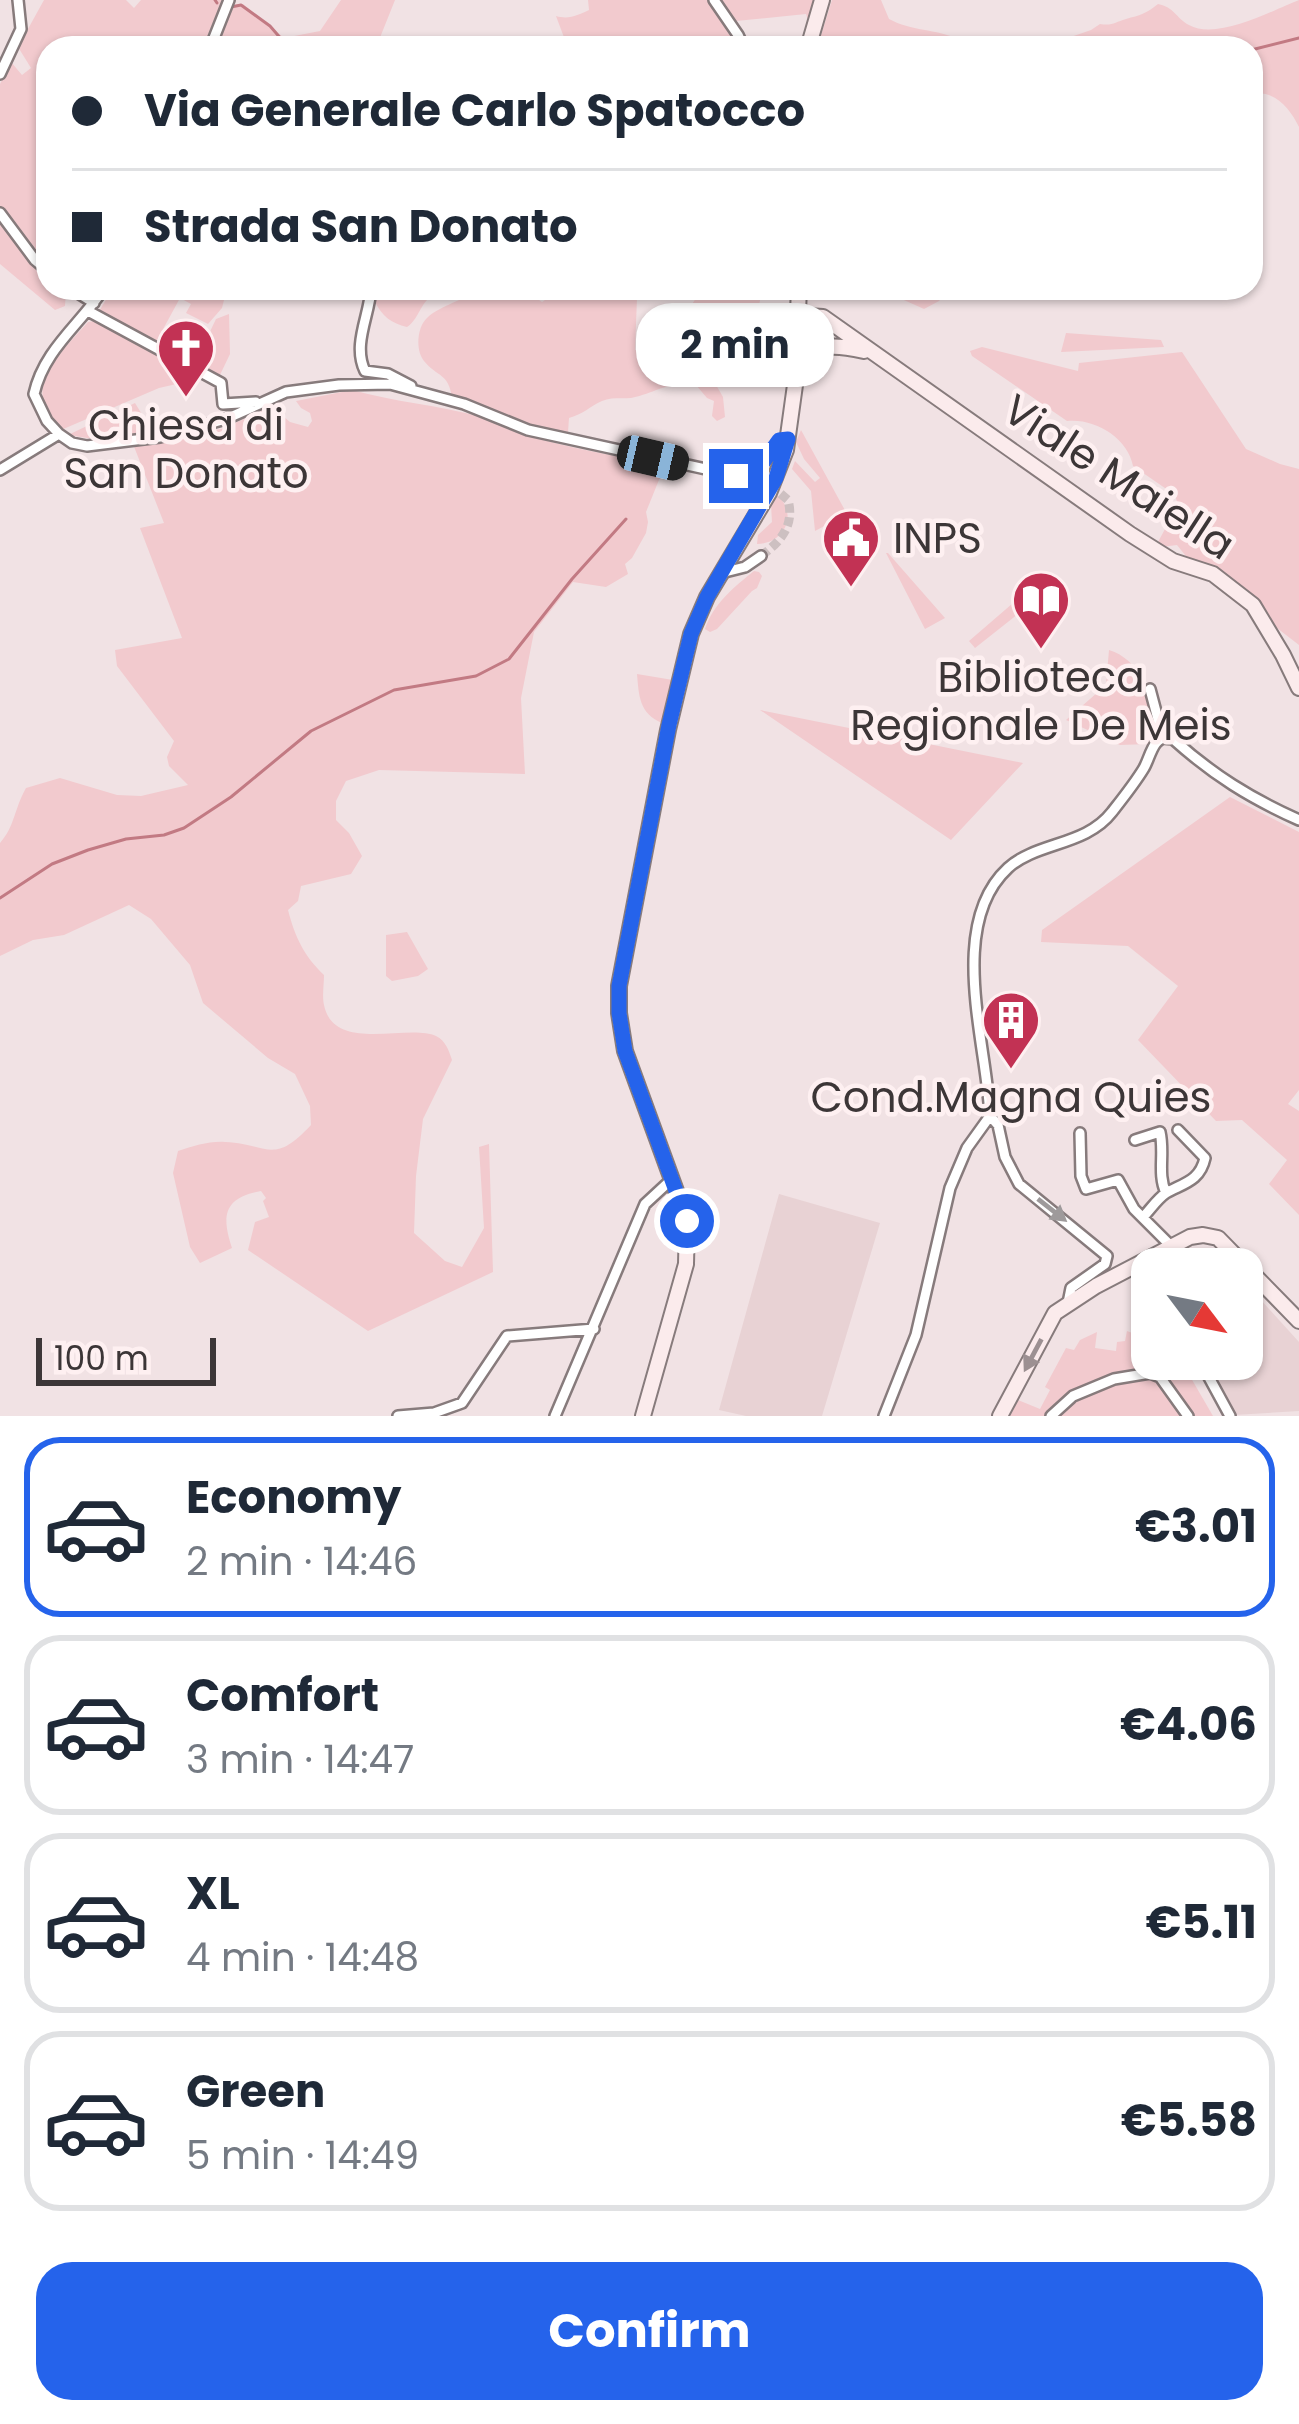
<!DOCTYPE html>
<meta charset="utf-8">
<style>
body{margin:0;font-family:Poppins,sans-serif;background:#f6f6f7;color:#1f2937;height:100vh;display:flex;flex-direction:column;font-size:45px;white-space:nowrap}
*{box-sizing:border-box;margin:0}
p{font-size:39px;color:#747a83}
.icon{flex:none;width:66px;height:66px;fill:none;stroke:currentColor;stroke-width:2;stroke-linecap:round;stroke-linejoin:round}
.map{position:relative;height:1416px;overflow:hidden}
.details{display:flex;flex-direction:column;background:#fff;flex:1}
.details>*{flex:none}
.guide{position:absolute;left:36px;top:36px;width:1227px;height:264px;border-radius:36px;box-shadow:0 3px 9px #0004;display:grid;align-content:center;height:264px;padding:0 36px;background:#fff}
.needle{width:78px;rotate:122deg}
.controls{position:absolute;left:1131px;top:1248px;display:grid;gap:24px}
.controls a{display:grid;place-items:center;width:132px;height:132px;border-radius:24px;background:#fff;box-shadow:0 3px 9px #0004;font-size:60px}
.scale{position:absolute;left:36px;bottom:30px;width:180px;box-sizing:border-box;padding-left:12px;border:6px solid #3c3637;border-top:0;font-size:33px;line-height:42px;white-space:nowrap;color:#3c3637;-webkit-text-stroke:9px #fef0f1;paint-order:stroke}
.end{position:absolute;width:54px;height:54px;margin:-27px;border:15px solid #2563eb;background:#fff;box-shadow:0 0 0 6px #fff}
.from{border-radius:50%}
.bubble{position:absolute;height:84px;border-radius:36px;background:#fff;box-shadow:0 3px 9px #0004;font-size:39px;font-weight:700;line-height:84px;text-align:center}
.car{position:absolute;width:36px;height:72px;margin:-36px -18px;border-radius:15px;box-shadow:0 0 9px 3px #0007;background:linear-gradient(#222 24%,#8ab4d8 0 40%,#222 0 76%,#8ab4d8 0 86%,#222 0)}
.guide b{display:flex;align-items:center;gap:42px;height:114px;font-size:45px}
.guide b+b{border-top:3px solid #e0e1e3}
.guide i{width:30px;height:30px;background:#1f2937}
ul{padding:21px 0 0;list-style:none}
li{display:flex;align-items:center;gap:36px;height:180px;margin:0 24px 18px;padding:0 12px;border:6px solid #e0e1e3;border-radius:36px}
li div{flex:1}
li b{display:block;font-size:45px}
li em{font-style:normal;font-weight:700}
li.active{border-color:#2563eb}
li>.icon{width:108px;height:108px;stroke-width:1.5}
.button{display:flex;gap:24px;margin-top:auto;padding:24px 36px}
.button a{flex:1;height:138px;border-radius:36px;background:#2563eb;color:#fff;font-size:48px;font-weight:700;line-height:138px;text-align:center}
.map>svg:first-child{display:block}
.built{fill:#e8d2d4}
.green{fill:#f2cace}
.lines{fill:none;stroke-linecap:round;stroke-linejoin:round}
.stream{stroke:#c27a83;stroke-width:3}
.street-tunnel{stroke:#cdc0c1;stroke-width:9;stroke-dasharray:9 4.5;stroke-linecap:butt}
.street-casing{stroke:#877b7c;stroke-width:14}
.secondary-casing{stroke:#877b7c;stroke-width:18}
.street{stroke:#fff;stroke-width:9}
.secondary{stroke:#fbebec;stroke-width:14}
.oneway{fill:#9e9a9b}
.oneway2{fill:#9c9092}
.route{stroke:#2563eb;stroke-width:15}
.labels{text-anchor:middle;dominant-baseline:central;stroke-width:9;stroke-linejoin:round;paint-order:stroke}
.poi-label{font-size:42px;fill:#3c3637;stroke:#fef0f1}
.street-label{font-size:42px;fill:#3c3637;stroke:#fef0f1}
</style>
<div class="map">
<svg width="1299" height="1416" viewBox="0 0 1299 1416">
<rect width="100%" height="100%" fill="#f1e2e4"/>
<path class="built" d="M779,1194L880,1223L822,1416H746L719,1410Z
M1250,1288L1299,1342V1411L1234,1415L1204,1359H1242V1292Z"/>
<path class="green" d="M44,0H126L134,8L141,0H222L203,48H48V269L37,258L0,208V84L11,62L22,75L31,68L18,47Z
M341,0H395L379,40L372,48H215L232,5L243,4L284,38L320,31Z
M588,0H818L809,23L806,14L736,21L732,17L726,26L738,48H568L556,16C569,20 578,15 589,10Z
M832,0H881L889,19C911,31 936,29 958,39L962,48H817Z
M1299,0V127C1290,108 1274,89 1251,94V48H1039L1091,30L1100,24C1113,26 1115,22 1126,19C1140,15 1146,14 1158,4C1174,7 1176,18 1189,25C1217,41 1273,10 1299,0Z
M0,219L48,276V288H62L66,292L65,306L55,310L0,264Z
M113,288H227L222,308L208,324L186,313L191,304L180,298L155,344L98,313Z
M382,288H422L433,295C420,303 419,319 407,327C391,323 383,317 375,302Z
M490,288C510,288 525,289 542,302L551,296V288H640L637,298L635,350L672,358L701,359L723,397L725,417L717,421L712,416L714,401L707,398L696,385C663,382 659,392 631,398C622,399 611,397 602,401C590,406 584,414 569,418L568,432L530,426L452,398C449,373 437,377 424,361C415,350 417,326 428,317C437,308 477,292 490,288Z
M702,288H762L758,312L691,330L688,311Z
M877,288H949L939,301L924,309Z
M229,314L230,354L219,377L194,365L216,319Z
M94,321L120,332L196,376L194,380L159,388L61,430C18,389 59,355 88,322Z
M1066,333L1161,340L1164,347L1061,352Z
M982,347L1078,371L1079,363L1182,352L1246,449L1280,464L1299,469V645L1277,628L1256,605L1189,560L1177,545L1161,547L1158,542L1178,505L1175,495L1133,466C1128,438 1095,418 1067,421L972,356L970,351Z
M352,390C394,402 438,405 482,417C503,422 523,434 544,440C583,451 625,457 665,465L646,512L648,522L646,533L632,558L625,564L628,574L606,587L573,582L534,632L521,698L525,774L379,770L346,781L336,801V820L349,833L362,856L351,874L301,886L298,901L288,910C295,937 304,956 324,975C324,984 322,996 324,1005C334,1054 408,1023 436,1036C446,1041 449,1051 452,1060L423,1119L416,1176L414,1233L445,1261L462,1267L484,1228L479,1147L489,1144L493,1272L368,1331L248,1250L255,1222L269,1217L263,1201L266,1198L261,1191C224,1198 221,1215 232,1248L200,1263L190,1247L173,1173L178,1151C194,1146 209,1141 225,1142C269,1144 273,1166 311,1125L310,1106L295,1074L268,1058L203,1003L190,965L151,919L129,905L64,935L33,940L0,956V843C15,826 14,809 26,788L60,778L117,795L141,796L188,785L169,766L167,757L174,741L117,666L115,650L182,638L140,528L164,523L133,444L221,429L267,409L276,410L290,422L308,427L312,421L310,413L301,408L296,401Z
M135,403L154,434L100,440L68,435Z
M801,430L847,514L815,531L811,491L792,469L795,461L815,482L820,478L804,459L796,442Z
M777,495C799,514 784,544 757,544L758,535L772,522L771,505Z
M886,553H888L945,618L925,629Z
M754,571L759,572L762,576L757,588L752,591L717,629L710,632L705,629C713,604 734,587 754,571Z
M1049,572L1061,580L975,648L969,641Z
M1109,650C1147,662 1155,708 1149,744L1120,745L1066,720L1106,685Z
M637,674L673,680L662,723C639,713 639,696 637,674Z
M760,710L1023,763L951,840Z
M1230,797L1299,832V1090L1288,1104L1299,1111V1215L1269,1184L1287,1160L1242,1120L1216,1121L1138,1040L1178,986L1128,946L1041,942L1042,930Z
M407,932L428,969L418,976L392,981L386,976V935Z
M1127,1331L1135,1334L1142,1346L1150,1342L1152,1359L1160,1361L1180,1359L1213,1416H1010L1018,1400L1040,1409L1050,1390L1045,1387L1066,1348L1074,1350L1080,1340L1097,1332L1095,1348L1116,1351L1117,1342L1125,1341Z"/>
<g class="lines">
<path class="stream" d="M215,0L217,3
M231,7L241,5L270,26L289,48
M1251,50L1299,38
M0,898L52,864L88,850L126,839L164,835L184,828L231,797L311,731L394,690L476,676L509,659L572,579L626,519"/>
<path class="street-tunnel" d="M761,556C780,542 795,526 788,500L769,484"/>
<g class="street-casing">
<path id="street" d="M714,0L738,35L744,48
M210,48L229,0
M0,74L21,29L18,0
M0,213L35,260L48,271
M70,288L94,303
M104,288C81,324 44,349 34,394L47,421L59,434L72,443L87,446L160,437L226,419L286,392L339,385L390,384L464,404L528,430L765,482
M371,288C370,315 352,344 365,371L388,374L411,386
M88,311L221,383L223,404L256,402
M0,470L59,434
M752,478L779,441L787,439
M721,573L745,567L761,556
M1150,689L1163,738
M1080,1133L1081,1176L1086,1189L1118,1180L1134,1209L1172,1247
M1135,1140L1160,1132C1165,1153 1157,1174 1166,1193
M1143,1217C1150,1210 1157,1199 1166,1193C1184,1183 1200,1181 1205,1158L1178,1130
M1068,1303L1071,1288L1105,1264L1107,1256L1019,1184L1005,1157L998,1125L990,1116C987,1044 946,925 1008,868C1036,842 1086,846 1112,812C1123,798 1135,783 1144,768C1148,761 1151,749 1156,743C1162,736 1165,739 1173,739C1213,775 1250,798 1299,820
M1199,1359L1230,1416
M398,1416L434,1413L462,1403L507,1336L594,1329
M555,1416L645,1204L672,1179
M884,1416L916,1335L950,1188L967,1148L990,1116
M1051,1416L1073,1396L1114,1379L1150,1373L1160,1377L1188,1416"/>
</g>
<g class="secondary-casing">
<path id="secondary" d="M808,48L822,0
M797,326L807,316L823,317L1130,534L1173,561L1213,574L1253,605L1283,655L1299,688
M799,375C811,341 833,344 864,351
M643,1416L686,1264L687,1221L625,1051L619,1013V986L668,730L691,634L707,597L769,493L786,450L795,385L799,288
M1000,1416L1055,1313L1096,1286L1190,1237L1203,1235L1218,1238L1299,1321"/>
</g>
<use href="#street" class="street"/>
<use href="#secondary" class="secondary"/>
</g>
<defs><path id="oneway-solid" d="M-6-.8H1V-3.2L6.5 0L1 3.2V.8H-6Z" transform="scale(3)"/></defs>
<use class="oneway" href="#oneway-solid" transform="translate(1052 1210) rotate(38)"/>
<use class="oneway2" href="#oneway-solid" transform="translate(1033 1355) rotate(118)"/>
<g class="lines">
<path class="route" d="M687,1221L625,1051L619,1013V986L669,725L691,634L707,597L776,478L788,439L779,440L752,478L736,476"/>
</g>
<defs>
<g id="church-pin" transform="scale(3)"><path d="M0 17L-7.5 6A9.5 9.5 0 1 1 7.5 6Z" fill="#c23254" stroke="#fef0f1"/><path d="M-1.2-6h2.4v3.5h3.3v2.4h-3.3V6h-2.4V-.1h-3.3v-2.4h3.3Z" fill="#fff"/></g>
<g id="civic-pin" transform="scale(3)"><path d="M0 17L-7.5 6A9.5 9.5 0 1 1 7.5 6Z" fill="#c23254" stroke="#fef0f1"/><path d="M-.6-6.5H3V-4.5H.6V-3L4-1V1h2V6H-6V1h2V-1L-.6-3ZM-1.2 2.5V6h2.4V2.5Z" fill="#fff"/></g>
<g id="library-pin" transform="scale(3)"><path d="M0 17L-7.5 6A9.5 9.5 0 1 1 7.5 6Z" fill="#c23254" stroke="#fef0f1"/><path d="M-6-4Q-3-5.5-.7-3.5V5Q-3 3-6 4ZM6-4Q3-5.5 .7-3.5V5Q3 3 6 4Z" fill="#fff"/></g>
<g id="building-pin" transform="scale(3)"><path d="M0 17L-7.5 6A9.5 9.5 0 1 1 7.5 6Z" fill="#c23254" stroke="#fef0f1"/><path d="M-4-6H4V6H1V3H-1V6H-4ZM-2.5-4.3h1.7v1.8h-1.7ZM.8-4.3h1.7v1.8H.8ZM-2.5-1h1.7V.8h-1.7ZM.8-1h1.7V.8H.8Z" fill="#fff"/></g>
</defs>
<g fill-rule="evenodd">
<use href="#church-pin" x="186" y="348"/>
<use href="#civic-pin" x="851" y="538"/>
<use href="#library-pin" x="1041" y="600"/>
<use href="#building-pin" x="1011" y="1020"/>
</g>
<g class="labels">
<g class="poi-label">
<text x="186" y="425">Chiesa di<tspan x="186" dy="48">San Donato</tspan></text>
<text x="893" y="538" text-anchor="start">INPS</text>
<text x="1041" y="677">Biblioteca<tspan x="1041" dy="48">Regionale De Meis</tspan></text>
<text x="1011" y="1097">Cond.Magna Quies</text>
</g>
<g class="street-label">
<text transform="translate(1119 477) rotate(33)">Viale Maiella</text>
</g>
</g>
</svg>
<div class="controls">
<a><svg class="needle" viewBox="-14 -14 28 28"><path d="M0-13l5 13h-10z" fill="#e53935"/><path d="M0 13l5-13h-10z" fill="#747a83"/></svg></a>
</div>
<div class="scale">100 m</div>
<i class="end from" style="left:687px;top:1221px"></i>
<i class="end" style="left:736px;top:476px"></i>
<div class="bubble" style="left:636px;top:303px;width:198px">2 min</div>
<i class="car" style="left:653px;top:458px;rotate:103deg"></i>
<div class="guide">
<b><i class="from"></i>Via Generale Carlo Spatocco</b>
<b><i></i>Strada San Donato</b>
</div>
</div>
<section class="details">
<ul>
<li class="active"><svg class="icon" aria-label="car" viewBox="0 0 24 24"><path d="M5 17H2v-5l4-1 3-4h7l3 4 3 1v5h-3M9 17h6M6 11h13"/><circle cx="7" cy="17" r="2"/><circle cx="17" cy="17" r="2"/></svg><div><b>Economy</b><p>2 min · 14:46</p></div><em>€3.01</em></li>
<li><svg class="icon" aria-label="car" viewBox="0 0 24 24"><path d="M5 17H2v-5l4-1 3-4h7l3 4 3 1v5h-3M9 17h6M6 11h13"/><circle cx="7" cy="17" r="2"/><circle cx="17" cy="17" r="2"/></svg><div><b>Comfort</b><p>3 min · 14:47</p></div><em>€4.06</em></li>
<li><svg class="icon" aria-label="car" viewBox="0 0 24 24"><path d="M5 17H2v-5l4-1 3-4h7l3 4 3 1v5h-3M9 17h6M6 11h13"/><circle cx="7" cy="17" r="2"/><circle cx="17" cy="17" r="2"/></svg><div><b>XL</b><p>4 min · 14:48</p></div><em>€5.11</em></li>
<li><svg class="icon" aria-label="car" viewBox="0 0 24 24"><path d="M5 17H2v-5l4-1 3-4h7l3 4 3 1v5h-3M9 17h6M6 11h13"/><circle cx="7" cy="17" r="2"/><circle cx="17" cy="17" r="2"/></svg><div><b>Green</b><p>5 min · 14:49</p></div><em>€5.58</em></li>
</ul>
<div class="button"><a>Confirm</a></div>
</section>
